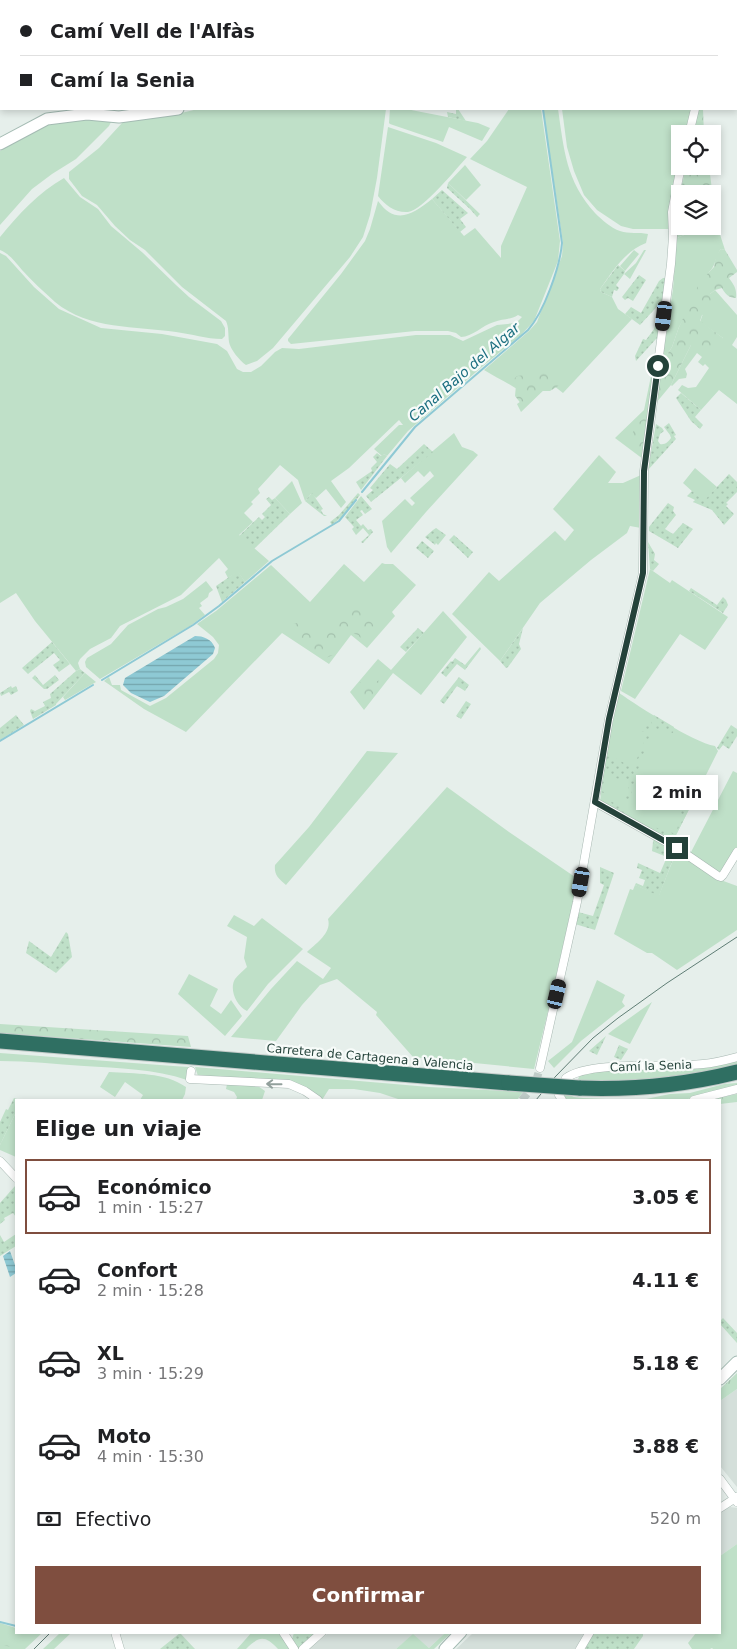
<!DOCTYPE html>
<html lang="es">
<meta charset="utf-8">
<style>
body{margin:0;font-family:"DejaVu Sans",sans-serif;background:#f2f2f2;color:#202124;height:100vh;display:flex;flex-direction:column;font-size:19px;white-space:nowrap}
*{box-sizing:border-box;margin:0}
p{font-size:16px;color:#757577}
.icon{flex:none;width:28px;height:28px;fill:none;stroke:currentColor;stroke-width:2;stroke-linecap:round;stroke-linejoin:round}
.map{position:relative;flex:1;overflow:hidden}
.panel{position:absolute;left:15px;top:1099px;width:706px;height:535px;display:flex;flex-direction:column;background:#fff;border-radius:0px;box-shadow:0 2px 8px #0003}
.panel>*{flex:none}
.guide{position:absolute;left:0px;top:0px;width:738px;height:110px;box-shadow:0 2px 8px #0003;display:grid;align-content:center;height:110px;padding:0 20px;background:#fff}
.controls{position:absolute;left:671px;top:125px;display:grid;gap:10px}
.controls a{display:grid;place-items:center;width:50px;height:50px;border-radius:0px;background:#fff;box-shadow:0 2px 8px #0003;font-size:25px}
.end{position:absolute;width:22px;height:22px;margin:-11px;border:6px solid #24423a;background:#fff;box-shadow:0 0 0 2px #fff}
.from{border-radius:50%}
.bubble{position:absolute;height:35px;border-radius:0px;background:#fff;box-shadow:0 2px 8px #0003;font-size:16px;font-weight:700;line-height:35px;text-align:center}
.car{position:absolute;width:15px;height:30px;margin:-15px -8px;border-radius:6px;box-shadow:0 0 4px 1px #0007;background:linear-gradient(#222 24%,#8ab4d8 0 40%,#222 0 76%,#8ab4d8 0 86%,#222 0)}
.guide b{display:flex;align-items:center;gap:18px;height:48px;font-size:19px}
.guide b+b{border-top:1px solid #e0e0e0}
.guide i{width:12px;height:12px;background:#202124}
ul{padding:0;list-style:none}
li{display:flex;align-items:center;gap:15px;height:75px;margin:0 10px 8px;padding:0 10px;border:2px solid transparent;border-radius:0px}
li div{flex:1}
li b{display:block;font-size:19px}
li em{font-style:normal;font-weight:700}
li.on{border-color:#7f4e3f}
li>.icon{width:45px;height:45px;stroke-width:1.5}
h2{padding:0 20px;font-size:22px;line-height:60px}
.pay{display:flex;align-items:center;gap:12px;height:55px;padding:0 20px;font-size:19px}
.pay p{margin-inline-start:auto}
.cta{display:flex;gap:10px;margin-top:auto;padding:10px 20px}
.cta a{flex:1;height:58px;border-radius:0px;background:#7f4e3f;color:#fff;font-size:20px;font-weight:700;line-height:58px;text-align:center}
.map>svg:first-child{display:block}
.built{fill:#d4dfda}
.grass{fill:#bfe0c8}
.forest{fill:url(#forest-crowns)}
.park{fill:url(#park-tufts)}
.garden{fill:url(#garden-dots)}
.water{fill:url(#water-rules)}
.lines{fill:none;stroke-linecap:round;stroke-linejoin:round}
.stream{stroke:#8ec9d4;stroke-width:2}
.street-tunnel{stroke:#bfccc8;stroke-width:8;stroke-dasharray:8 4;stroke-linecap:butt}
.street-casing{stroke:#a8b8b2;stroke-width:9}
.secondary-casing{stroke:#a4bbb3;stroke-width:13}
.highway-casing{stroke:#c2cac8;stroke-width:17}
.street{stroke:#fff;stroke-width:8}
.secondary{stroke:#fff;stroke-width:11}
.highway{stroke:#2f6f62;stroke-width:15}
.tram{stroke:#5f7d75;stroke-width:1}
.highway-bridge-casing{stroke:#c2cac8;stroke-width:17;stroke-linecap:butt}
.highway-bridge{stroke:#2f6f62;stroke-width:15}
.oneway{stroke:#92a09c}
.route{stroke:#24423a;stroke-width:6}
.labels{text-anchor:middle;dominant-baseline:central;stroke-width:4.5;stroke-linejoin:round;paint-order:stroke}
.street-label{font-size:12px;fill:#24423a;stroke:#f7fbf9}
.water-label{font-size:14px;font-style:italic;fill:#1c6f80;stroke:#f7fbf9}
</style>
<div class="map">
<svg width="737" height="1649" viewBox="0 0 737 1649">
<defs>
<pattern id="forest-crowns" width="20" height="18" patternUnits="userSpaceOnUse" patternTransform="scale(1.25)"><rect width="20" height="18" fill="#bfe0c8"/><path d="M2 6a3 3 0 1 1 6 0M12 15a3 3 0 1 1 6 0" fill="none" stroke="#a4c1ad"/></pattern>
<pattern id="park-tufts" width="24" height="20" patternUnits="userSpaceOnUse" patternTransform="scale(1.25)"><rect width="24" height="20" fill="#bfe0c8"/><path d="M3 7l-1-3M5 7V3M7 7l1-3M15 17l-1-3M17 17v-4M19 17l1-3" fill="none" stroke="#a4c1ad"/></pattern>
<pattern id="garden-dots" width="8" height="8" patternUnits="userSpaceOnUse" patternTransform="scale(1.25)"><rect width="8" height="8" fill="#bfe0c8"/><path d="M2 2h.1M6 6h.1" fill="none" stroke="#a4c1ad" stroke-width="1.8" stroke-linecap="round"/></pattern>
<pattern id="water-rules" width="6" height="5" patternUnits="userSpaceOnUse" patternTransform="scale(1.25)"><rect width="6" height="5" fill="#8ec9d4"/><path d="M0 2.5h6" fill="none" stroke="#74a5ad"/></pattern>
</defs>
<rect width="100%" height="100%" fill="#e6efeb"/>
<path class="built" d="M737,1389V1487L720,1466V1401Z
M730,1507L737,1508V1544L720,1556V1512Z
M328,1633H445L429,1648L413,1635L396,1649H309Z
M473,1633H584L575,1649H456Z"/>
<path class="grass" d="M198,109H386L377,178L370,215L363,237L350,257L273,348L257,361L246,365C240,361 230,349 229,342C228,334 229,328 226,321L182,287L145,250L130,240L115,226L97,205L82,196L69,179V172L99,148L122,123L128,120L173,115Z
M390,109H406L478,123L490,128L482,141L449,127L443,142L390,124L389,123Z
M509,109H541L560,241L558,261L534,321L521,335L483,366L408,431L387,456L384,454L382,456L374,449L399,425H403L399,420L349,468L331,481L346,502L341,508L326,489L316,498L311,494L305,501L298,480L280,465L258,489L260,493L251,502L253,504L244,513L253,522L239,535L269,561L245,582L238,572L228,578L225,572L228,569L219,558L181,595L120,626L111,638L90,649L80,659L78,663L80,669L76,671L35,621L16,593L0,603V253L6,256L34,287L59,309L101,328L162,334L217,344L227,351L237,369L243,372H251L261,366L275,352L282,348L299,349L416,335H450L463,341L497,325L516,323L522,317L518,315C510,320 502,319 494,322C483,325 472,337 461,337L456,333L448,331H415L291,344L288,341V339L341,274L365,241L370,229L378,201C396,226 413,214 432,199L464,236L475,228L501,258V246L527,187L470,159L487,141Z
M543,109H558C564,150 566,181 595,213C602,220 611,228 620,231C629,234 639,232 648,234L646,243C625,251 613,271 600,289L601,292L612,297L618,309L632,319L563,393L535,371L548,386L521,412L517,404L527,397C514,385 498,379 484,370L529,331L537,322L562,256L563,243Z
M562,109H691L686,134H680V158L675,177L670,229H633L621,226L597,210L584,195L574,171L567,147Z
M80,118H108L111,122L109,126L76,159L52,174L32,189L0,225V151L52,122Z
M388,127L436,143L467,157C457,168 422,211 408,212C395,213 385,205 378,196Z
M465,165L481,185L466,200L448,183Z
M64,178L80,197L98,209L111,226L143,253L176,285L189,297L221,321L225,328V336L222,339C206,339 192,334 176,332C136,326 89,330 55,302C44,292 32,281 22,270C15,262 11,255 0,250V237C18,215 39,192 64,178Z
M716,222L725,250L721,249C714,258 717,264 709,272L679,327L672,347L662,362L673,289L677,238L706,226H712L713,224Z
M634,250L639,254L625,271L620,266Z
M644,250H646L630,279L624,274L636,263Z
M715,290L737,315V337L732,345L737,349V404L719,390L701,410L678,390L682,385L688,388L696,387L709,368L705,364L703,366L698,362L702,357L697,353L685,369L687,374L686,378L679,379L672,386L671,385L691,345L723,338L700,322L710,294Z
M651,376L654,378L643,459L615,438L644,410Z
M454,433L462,447L473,451L478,455L426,512L391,553L387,547L382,521L405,499L412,506L415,503L410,498L434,476L430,471L424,477L418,471L405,483L401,478Z
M599,455L616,472L608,483H623L641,475V528L630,526L627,533L591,560L540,603L500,661L452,614L489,572L499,581L555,531L565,541L574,530L553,509Z
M695,468L717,487L704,502L683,483Z
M292,481L302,503L290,514L275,498Z
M382,563L385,564H393L416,585L392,612L395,616L367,648L351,635L329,664L282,633L186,732L144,709L104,681L109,677L112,685H120L121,690L150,706L166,698L214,659L218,653L219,645L213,637L197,624L216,611L271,565L310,602L344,564L364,582Z
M650,569L670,583L672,580L728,617L705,650L680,634L635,699L621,691Z
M206,581L213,590L209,593L208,597L200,603L202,606L199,608L205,615L190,626L100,679L86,667L85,662L87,658L111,644L128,625L158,609L166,607L183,599Z
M443,611L467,637L421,695L393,673L364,710L350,692L378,659L391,670Z
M85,673L96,682L65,700L63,697Z
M619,693C640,707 692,742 715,746L718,751L672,843L600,802L606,753Z
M367,751L398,753L286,885C278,878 274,875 275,865L309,827Z
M733,771L737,773V849L720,874L690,854Z
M447,787L509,832L578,879L551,999L534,1069L413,1057L376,1015L377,1012L337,979L320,985L302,1005L276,1041L231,1037L271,989L297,961L323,979L331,968L307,952C316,943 332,933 328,919Z
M654,838L718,879L737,886V930L677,970L652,953H647L614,934L630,889L633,890L635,885L659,895L675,855L653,842Z
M234,915L254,926L262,918L303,949L268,984L247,1011C236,1006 229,989 235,979C238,975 243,971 247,967L244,958L247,937L227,926Z
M189,974L218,989L210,1006L221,1014L231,1000L242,1016L225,1036L178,994Z
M597,980L625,995L622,1002L625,1006L581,1041L554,1068L548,1061L572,1042Z
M652,1002L630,1044L608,1034L613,1030Z
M0,1053L173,1066L189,1067L187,1080C155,1069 118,1068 84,1066C56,1064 28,1061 0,1061Z
M737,1059V1064C687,1078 632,1081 580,1081L578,1079L581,1073Z
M195,1067L429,1087L523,1092L517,1100H401L380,1093L354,1089H329L322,1100L302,1086L198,1076Z
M109,1072C135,1074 165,1072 186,1087L185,1094L182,1100H140L143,1095L125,1082L115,1097L100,1087Z
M737,1083V1087L707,1095L683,1100H566L561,1094L570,1095L574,1097L583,1098L629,1100L646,1099L670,1094L690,1093L724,1084Z
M227,1084L258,1086L265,1091L262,1100H236L237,1097L234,1092L226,1089Z
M16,1112V1157L0,1150V1145Z
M737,1544V1649H713L712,1648L710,1649H692L688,1643L696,1633L720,1632V1556Z
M0,1623L16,1628V1632L42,1633L25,1649H0Z
M252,1632L280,1633L291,1649H278C265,1635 259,1636 246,1649H237Z
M60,1633H71L54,1649H43Z
M445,1633H451L434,1649H396L413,1634L429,1648Z"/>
<path class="forest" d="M699,109H703L704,134H693Z
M686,166H709L716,222L713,224L712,194H680V226H706L677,238V208Z
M721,249L725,250L737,270V272L729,278C734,285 737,289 736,298C729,298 725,294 722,288L715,290L710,294L713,299L714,307L708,314L702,315L700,321L723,338L708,357L691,345L671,385L656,403L662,362L672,347L679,327L698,286L709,272L714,267L716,255Z
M549,368H557L562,373L563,383L550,391H540C535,398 531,404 522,405L515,396L516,385L514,379L517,376C524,376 529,371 536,370L540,373Z
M646,417L648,421L641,454C628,450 630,431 639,422C641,420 644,419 646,417Z
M355,606L375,618L381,617L384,619L382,627L370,641H363L358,635L349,632L333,655L326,658C309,648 297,646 293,624L301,622L315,633L323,636C335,627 343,615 355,606Z
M366,680L372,682L382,680V683L365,704L361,703L356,696L355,688L359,683Z
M0,1024L188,1036L191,1047L0,1033Z
M737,1094V1102L720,1104V1100H709Z
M0,1627L6,1630L19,1644L14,1648L0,1644Z"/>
<path class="park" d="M737,1373V1389L720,1401V1389Z"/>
<path class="garden" d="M456,109H458L466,121L448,117L447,112L456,114Z
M448,183L480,214L477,217L470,209L447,188Z
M442,190L468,213L460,219L466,227L460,232L432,199Z
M618,265L625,271L624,274L616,285L619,288L617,291L614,290L612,297L601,292L600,289Z
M639,275L646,280L633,301L628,298L625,300L622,297Z
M663,278H666L664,299L640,325L625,314L631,307L641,313L659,281Z
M660,313L662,314L659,340L656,339L636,361L635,356L643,339L646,340L654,329Z
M681,393L701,410L695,417L703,425L700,429L691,421L676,398Z
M669,423L676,435L674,436L676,439L648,470L656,424L662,428L664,431L660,434L658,441L660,444C665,445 668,442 671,438L670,435L664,427Z
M424,444L433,452L371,502L366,496L373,490L370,488L390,464L397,469Z
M377,453L381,456L384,454L387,456L361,490L356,482L372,471L371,468L377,462L373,457Z
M729,474L737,482V492L726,503L728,504L726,506L734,514L724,525L712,510L693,502L695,500L687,496L692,491L704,501Z
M312,493L323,509L321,510L323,514L327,516H324L305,501Z
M358,493L360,495L345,514L332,525L330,522L339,515Z
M361,496L372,509L365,514L362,510L360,511L363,515L356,520L361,526L363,524L368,530L371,529L373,532L363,543L361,542L369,535L363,528L356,535L352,529L354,527L345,517Z
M269,497L272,500L275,498L290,514L254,549L239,536L259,517L262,520L265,517L262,514L271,505L266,499Z
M668,503L674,507L673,511L676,515L665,529L673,534L683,523L693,529L678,548L649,531V527Z
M436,528L446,535L438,545L436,543L435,545L425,537L433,530Z
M454,535L473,552L468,558L449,540Z
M422,541L434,551L428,558L416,548Z
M648,542L655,554L654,560L659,564L653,571L650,569Z
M238,571L245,582L222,602L216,586Z
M691,588L717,605L723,597L726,600L728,605L723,613L689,591Z
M418,628L424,633L406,652L400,647Z
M523,628L519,644L521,649L508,667L506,668L500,661Z
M52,642L70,664L59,672L53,665L60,660L54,653L28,674L22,668Z
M480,647L481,649L465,670L457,664L446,677L441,673L451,661L452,662L455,658L465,665Z
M80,669L85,673L56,704V705L33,719L30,711L31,709L35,711L45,706L43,702L51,698L50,694L76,671Z
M35,675L43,685L55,675L59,680L47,689H44L32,678Z
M459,677L469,685L465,691L457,686L444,704L440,701Z
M11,686L12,688L16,686L18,691L11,695L9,692L1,696L0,693Z
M466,701L471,704L461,719L456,716Z
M16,715L24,725L0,740V728Z
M654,715L674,727L673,733L654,728L656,721L652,718Z
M646,719L651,721L653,726L638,770L634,769L633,772L637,774L628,804L624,802L630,783L626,781L627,779L620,777L619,779L605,775L603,791L607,793V794L601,792L606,753L633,768L648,733L641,731Z
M731,725L737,729V736L729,749L723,745L719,750L717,748Z
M701,781L703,782L672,843L638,822L676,834L685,796L693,798Z
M601,799H606L626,809L624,815L600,802Z
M653,842L675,854L659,896L635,885L636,883L643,886L645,880L639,878L642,870L637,868L638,863L660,873L667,857L652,851Z
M600,867L614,873L595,930L575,924L578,912L593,916L604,885L600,883Z
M66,932L68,934L72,957L56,973L26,953L29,941L51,957Z
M606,1036L597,1055L589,1051Z
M619,1045L628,1049L621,1060L614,1057Z
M14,1098L20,1100H16V1112L0,1145V1122L6,1109L8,1110Z
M15,1186L16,1217L13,1213L4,1218L5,1220L0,1224V1203Z
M16,1234V1246L0,1256V1235L4,1242Z
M723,1318L737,1333V1343L720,1324V1321Z
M180,1633L195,1649H160Z
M294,1633H318L298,1649L292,1639Z
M594,1633H643V1636L634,1649H586L585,1648Z"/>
<path class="water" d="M195,636C203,636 212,639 215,648L213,654L164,696L150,702L131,693L123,685L125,678Z
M10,1251L16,1268V1273L10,1277L3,1256Z"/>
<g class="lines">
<path class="stream" d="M362,492L415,427L528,330C544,312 560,267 562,243L543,109
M102,680L193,625L219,606L272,561L339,521L356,500
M0,741L93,685
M0,1622L16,1626"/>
<path class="street-tunnel" d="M522,1100L535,1084L540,1068"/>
<g class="street-casing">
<path id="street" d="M719,1V0
M689,134L695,109
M595,802L677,848L718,876L721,877L723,875L737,852
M540,1068L577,902L609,719L643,573L644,471L671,264L673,236L672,212L681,166
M191,1071L190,1079L289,1084L305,1091L318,1100
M566,1078C590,1060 671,1068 703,1064C714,1063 726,1060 737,1057
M559,1095L562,1100
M694,1100L737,1089
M0,1161L16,1178
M720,1479L737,1502
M720,1508L737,1497
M115,1632L120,1649
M283,1632L294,1649
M303,1649L322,1632
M580,1649L590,1632"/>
</g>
<g class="secondary-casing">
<path id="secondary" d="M591,1L593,0
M0,144L47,119L87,114L119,117L178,109
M720,1379L737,1362
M445,1649L461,1632"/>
</g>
<g class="highway-casing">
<path id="highway" d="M0,1041L509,1083
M579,1088C633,1090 685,1085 737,1072"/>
</g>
<use href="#street" class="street"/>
<use href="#secondary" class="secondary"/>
<use href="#highway" class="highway"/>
<path class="tram" d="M536,1100L555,1077L593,1038L618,1018L667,983L737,937
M34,1649L51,1632"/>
<g class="highway-bridge-casing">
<path id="highway-bridge" d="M509,1083L579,1088"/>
</g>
<use href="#highway-bridge" class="highway-bridge"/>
</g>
<defs><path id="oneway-shaft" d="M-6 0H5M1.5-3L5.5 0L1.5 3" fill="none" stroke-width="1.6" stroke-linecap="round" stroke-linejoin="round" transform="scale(1.25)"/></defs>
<use class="oneway" href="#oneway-shaft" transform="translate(274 1084) rotate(-179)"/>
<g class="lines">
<path class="route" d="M658,366L644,471L643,573L609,719L595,802L677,848"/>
</g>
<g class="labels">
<g class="street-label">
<text transform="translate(370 1057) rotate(5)">Carretera de Cartagena a Valencia</text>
<text transform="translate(651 1066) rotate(-2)">Camí la Senia</text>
</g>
<g class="water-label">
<text transform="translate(464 372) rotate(-41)">Canal Bajo del Algar</text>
</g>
</g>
</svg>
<div class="controls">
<a><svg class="icon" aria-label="locate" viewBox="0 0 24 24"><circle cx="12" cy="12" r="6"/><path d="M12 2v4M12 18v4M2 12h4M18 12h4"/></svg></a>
<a><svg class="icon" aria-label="layers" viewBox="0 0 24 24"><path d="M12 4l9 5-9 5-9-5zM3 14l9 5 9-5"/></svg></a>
</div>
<i class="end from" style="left:658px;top:366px"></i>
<i class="end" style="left:677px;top:848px"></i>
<div class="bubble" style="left:636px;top:775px;width:82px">2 min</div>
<i class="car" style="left:664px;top:316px;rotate:187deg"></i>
<i class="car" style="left:581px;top:882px;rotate:190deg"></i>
<i class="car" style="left:557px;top:994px;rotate:13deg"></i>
<div class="guide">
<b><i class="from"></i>Camí Vell de l'Alfàs</b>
<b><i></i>Camí la Senia</b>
</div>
<section class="panel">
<h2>Elige un viaje</h2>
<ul>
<li class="on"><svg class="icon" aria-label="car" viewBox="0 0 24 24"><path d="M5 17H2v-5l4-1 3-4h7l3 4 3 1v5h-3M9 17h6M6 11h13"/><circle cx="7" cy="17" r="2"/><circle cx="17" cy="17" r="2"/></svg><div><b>Económico</b><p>1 min · 15:27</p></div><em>3.05 €</em></li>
<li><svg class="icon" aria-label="car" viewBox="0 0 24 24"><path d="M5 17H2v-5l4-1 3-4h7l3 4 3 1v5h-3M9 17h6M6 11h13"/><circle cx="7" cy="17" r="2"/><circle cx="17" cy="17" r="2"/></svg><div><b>Confort</b><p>2 min · 15:28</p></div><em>4.11 €</em></li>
<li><svg class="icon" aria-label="car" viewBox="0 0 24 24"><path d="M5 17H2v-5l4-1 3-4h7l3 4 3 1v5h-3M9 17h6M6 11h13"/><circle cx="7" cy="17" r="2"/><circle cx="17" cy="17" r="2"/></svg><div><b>XL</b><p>3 min · 15:29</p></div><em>5.18 €</em></li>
<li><svg class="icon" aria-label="car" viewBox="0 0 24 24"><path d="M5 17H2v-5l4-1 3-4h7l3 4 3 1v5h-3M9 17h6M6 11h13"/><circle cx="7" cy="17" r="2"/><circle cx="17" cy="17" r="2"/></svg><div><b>Moto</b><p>4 min · 15:30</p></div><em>3.88 €</em></li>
</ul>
<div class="pay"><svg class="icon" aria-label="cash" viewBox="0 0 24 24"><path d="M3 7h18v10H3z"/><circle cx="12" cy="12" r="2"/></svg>Efectivo<p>520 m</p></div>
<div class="cta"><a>Confirmar</a></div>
</section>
</div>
